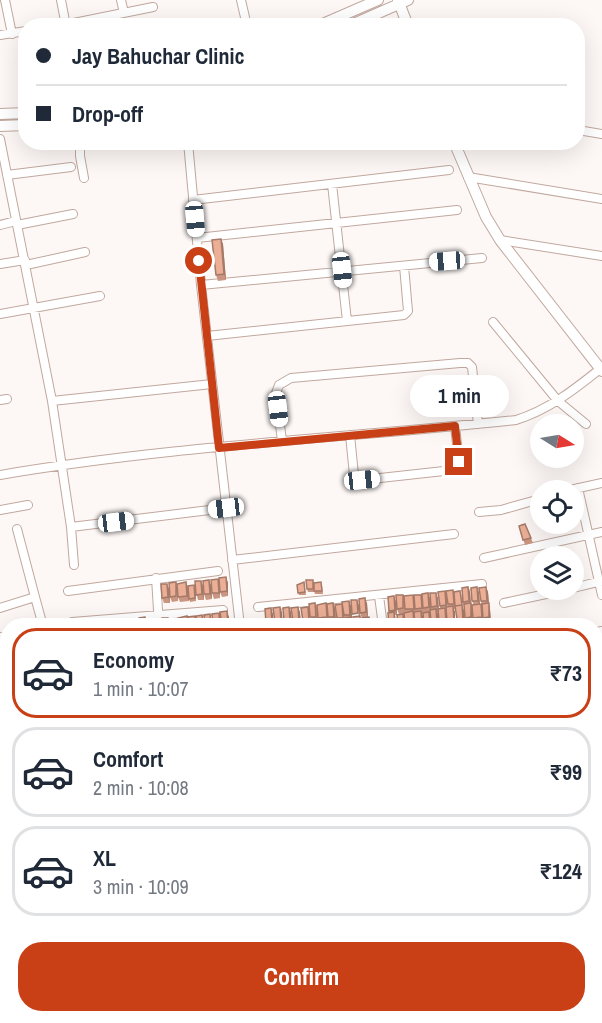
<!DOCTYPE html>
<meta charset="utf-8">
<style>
body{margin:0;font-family:"Archivo Narrow",sans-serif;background:#f6f6f7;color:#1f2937;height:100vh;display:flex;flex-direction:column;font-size:22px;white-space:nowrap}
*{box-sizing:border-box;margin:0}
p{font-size:20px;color:#747a83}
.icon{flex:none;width:33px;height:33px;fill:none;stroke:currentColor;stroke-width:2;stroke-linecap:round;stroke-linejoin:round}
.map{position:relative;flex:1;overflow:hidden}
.panel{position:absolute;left:0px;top:618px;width:603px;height:405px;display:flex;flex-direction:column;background:#fff;border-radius:24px 24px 0 0;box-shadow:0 6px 24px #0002}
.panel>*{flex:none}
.banner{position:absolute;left:18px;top:18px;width:567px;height:132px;border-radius:24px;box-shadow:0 6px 24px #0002;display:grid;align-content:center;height:132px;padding:0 18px;background:#fff}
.needle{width:39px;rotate:101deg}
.tools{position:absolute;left:530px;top:414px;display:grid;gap:12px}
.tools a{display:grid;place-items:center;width:54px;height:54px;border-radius:50%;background:#fff;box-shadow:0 6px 24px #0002;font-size:30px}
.end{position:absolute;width:27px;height:27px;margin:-14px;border:8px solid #c94017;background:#fff;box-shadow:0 0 0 3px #fff}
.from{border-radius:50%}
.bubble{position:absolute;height:42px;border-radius:21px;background:#fff;box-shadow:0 6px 24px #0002;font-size:20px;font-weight:700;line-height:42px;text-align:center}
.car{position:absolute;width:18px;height:36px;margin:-18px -9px;border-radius:8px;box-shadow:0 0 4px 2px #0007;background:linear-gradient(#fff 24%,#345 0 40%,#fff 0 76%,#345 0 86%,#fff 0)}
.banner b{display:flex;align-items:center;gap:21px;height:57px;font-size:22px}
.banner b+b{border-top:2px solid #e0e1e3}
.banner i{width:15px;height:15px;background:#1f2937}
ul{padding:10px 0 0;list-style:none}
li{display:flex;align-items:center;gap:18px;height:90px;margin:0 12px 9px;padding:0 6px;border:3px solid #e0e1e3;border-radius:24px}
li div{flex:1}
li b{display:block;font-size:22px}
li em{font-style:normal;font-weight:700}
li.on{border-color:#c94017}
li>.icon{width:54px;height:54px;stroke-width:1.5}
.action{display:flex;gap:12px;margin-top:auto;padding:12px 18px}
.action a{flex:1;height:69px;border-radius:24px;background:#c94017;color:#fff;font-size:24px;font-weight:700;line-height:69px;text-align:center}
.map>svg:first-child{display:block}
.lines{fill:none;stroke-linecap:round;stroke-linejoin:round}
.minor-casing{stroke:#c1a89e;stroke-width:10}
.tertiary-casing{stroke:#c1a89e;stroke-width:12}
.minor{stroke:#fff;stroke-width:8}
.tertiary{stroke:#fff;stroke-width:10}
.wall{fill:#cb9681}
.shaded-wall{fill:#a57a69}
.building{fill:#ecaf96;stroke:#a57a69;stroke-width:1.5}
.route{stroke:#c94017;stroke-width:8}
</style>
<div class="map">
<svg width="602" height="1023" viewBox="0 0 602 1023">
<rect width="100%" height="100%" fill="#fdf8f6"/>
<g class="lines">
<g class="minor-casing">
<path id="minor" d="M5,0L12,34
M61,0L66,26
M121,0L124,13
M241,0L247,26
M59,26L153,7
M0,35L26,31
M578,130L602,134
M0,139L52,401
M80,142V156L84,178
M188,142L201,285L240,626
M7,175L71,167
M468,177L602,199
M332,184L347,321
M193,200L449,170
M0,225L16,221
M17,225L73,214
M197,238L457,210
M500,240L602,256
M0,264L25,260
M26,265L85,252
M201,285L482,258
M0,314L100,296
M493,322L558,401L586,424
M207,336L404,315L408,311L404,266
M212,384L52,401L71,527L226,508
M0,400L7,399
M350,435L354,475L357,478L362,480L453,470L459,462L455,426
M282,441L276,393L279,385L291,378L460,363H468L472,367L478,424
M0,475C170,446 344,438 516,420C548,410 574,390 600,369
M578,488L602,595
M570,490L602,483
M0,510L28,505
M479,512L501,510L540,499
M71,527L74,565
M17,529L35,597
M484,558L602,532
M232,560L454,534
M156,578L159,626
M573,588L602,581
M68,591L218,571
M379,596L383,626
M504,603L565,590
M258,607L482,584
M0,608L35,597L43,626
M72,622L223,610
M596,632L602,631
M0,637L8,670
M596,640L602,669
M596,691L602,689
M596,741L602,740
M0,765L8,764
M596,793L602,791
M0,803L8,801
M0,844L8,842
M0,904L8,902
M596,941L602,940
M596,976L602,975
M21,1016L23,1023
M199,1016L201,1023
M410,1016L412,1023
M532,1016L534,1023
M116,1023L148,1016
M347,1023L366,1018
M454,1023L467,1020"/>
</g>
<g class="tertiary-casing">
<path id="tertiary" d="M398,0L408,26
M318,26L378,0
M349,26L408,0
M0,114L26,113
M0,126L26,125
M454,142L486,217L500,240L602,371
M596,843H602
M596,852H602
M0,976L8,974
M0,989L8,987"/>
</g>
<use href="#minor" class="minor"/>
<use href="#tertiary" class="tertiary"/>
</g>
<path class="wall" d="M221,239L223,244L226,280L218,281L216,275Z
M525,524L533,543L525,545L519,526Z
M226,577L228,583V596L222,597L220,592Z
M218,579L220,598L214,599L212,593Z
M313,580L314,592H308L307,589Z
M201,581L203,586L204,600H198L196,592V601L190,602L189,599L194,585Z
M176,582L177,587L186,582L188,588L189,601L180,602L178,597V601L172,602L170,597Z
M304,582L306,595H299L298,593Z
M167,584L169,589L170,603H164L162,598Z
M211,585L212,599L206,600L204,594Z
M322,585L323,594H315L314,591Z
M468,587L470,592L471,604L472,607L474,605L472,601L479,592L480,604L482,608L481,601L486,587L488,592L489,604L490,609L491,623H485L483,618L484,623H475L473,619V623H467L465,618L463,602Z
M453,590L454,594H461L465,624L459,625L457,619L456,609H454L455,625L449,626L447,621V611H446L447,626H441L438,612H437L439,626H432L430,615L431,626H424L423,614H422L423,626H398L399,614L397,609L403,595L404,599L413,595L414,599H422L438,598L439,609L440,608L438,592L447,607H448V604Z
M349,601L351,606L352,618L354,626H346L345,623L346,626H312L309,604L315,603L317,607V605L326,603L327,607V604L333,603L335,608L336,620L337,624L335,605L342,604L343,607L342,602Z
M396,601L397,615H395L397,626H389L390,613L389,611Z
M367,603L368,617L370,620L362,618L360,613Z
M291,612L292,623L285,625L284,621Z
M300,612L301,626H294L293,621Z
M273,614L274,625L267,626L266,623Z
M596,711L598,717L602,722V726L596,728Z
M8,846V868L0,870V848Z
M602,863V909L601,901H596V864Z
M602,995V1019L599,1020L597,1012Z
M566,1016L568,1023H544Z"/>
<path class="shaded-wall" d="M221,239L223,244L226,280L224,274Z
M226,577L228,583V596L227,591Z
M218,579L220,584V598L219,593Z
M209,580L211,585L212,599L210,594Z
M201,581L203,586L204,600L202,594Z
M186,582L188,588L189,601L187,596Z
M167,584L169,589L170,603L168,597Z
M468,587L470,592L471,604L472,609L473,623L471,617V606L469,601Z
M477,587L479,592L480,606L478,601Z
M486,587L488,592L489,604L490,609L491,623L489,617V606L487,601Z
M445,591L447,597L448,610L446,605Z
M460,591L462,606L464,610L465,624L463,619Z
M428,593L430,598L431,612L429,607Z
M436,593L438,598L439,612L437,606Z
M394,596L396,601L397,615L395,610Z
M365,598L367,603L368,617L366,612Z
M357,600L359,605L360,617L362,626H360Z
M349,601L351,606L352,618L354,626H352V619L350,615Z
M333,603L335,608L336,620L338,626H336L334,617Z
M453,606L455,612V625L454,620Z
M280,607L282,612L283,626L281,621Z
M289,607L291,612L292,626L290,620Z
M298,607L300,612L301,626L299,621Z
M271,608L273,614V626L272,622Z
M445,608L447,613V626L446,622Z
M436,609L438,614L439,626L437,623Z
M227,611L229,617V626L228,625Z
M421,611L423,616V626H422Z"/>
<path class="building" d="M221,239L224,274L216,275L212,240Z
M525,524L531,538L523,540L519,526Z
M226,577L227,591L220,592L219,578Z
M218,579L219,593H212L211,580Z
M209,580L210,594H204L203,581Z
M306,580H313V589H307Z
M195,581H201L202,594L196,595Z
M176,582V596L170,597L169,583Z
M186,582L187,596L178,597L177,584Z
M304,582L305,592L298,593L297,585Z
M321,582L322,591H314V583Z
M161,584H167L168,597L162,598Z
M194,585L195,598L189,599L188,586Z
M468,587L469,601L463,602L462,588Z
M477,587L478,601H472L471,588Z
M486,587L487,601H481L479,588Z
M453,590L454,604H448L446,591Z
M445,591L446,605L440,606L438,592Z
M460,591L462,605L455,606L454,592Z
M428,593L429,607L423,608L422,594Z
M430,593H436L437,606L431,607Z
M396,595H403V608L397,609Z
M413,595L414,609H405L404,596Z
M414,595H421L422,608L415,609Z
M394,596L395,610L389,611L388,597Z
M365,598L366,612L360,613L359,599Z
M351,600H357L358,613L352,614Z
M349,601L350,615H344L342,602Z
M315,603L316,617H310L309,604Z
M326,603L327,617L318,618L317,605Z
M333,603L334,617H328L327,604Z
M471,603V617L465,618L464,604Z
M489,603V617L483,618L482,604Z
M342,604L343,618H337L335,605Z
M481,604L482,617L473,618L472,605Z
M462,605L463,619H457L455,606Z
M453,606L454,620L447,621L446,607Z
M280,607L281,621L275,622L273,608Z
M289,607L290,620L284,621L283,608Z
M298,607L299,621H293L291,608Z
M308,607L309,621H303L301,608Z
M271,608L272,622L266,623L265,609Z
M445,608L446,622H439L438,609Z
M436,609L437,623H431L430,610Z
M227,611L228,625L222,626L220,612Z
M413,611L414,625L405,626L404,613Z
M421,611L422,625H415L414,612Z
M394,612L395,626H389L388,613Z
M429,612L430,626H424L423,613Z
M219,613L220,626H213L212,614Z
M210,614L211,626H205L204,615Z
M403,614L404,626H398L397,615Z
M202,615L203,626H197L196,616Z
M187,616L188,626H179L178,618Z
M195,616V626H189L188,617Z
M360,616V626H354L353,617Z
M145,617L146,626H139V618Z
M351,617L352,626H346L345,618Z
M369,617V626H363L362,618Z
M162,618H168L169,626H162Z
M337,618H343L344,626H338Z
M178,619V626H172L171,620Z
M318,619V626H312L311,620Z
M328,619L329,626H319V621Z
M336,619V626H330L329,620Z
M121,620V626H115L114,621Z
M122,620H129V626H123Z
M95,621V626H89L88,622Z
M138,621V626H132V622Z
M303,621H309L310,626H303Z
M105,622L106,626H96V623Z
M106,622H113V626H107Z
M282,623V626H276V624Z
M292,623L293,626H283V625Z
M600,717L602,723L596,725V718Z
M8,846V862L0,864V848Z
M602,863V892L596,893V864Z
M602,995V1011L597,1012L596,996Z
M542,1016H565L566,1020L553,1023H544Z"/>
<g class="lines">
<path class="route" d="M199,261L219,448L455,426L459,462"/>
</g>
</svg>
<div class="tools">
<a><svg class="needle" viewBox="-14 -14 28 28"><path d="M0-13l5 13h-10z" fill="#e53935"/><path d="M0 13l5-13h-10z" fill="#747a83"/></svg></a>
<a><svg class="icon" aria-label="locate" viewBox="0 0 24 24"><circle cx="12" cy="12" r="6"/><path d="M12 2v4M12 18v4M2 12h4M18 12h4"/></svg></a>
<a><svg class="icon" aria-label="layers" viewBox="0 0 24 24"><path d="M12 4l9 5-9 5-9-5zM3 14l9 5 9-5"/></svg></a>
</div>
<i class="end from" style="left:199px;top:261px"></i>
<i class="end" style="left:459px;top:462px"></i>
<div class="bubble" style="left:410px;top:375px;width:99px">1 min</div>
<i class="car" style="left:195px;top:219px;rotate:175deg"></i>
<i class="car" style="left:447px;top:261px;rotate:266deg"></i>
<i class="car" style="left:342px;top:270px;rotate:174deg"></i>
<i class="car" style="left:278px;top:409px;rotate:173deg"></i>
<i class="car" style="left:362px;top:480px;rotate:84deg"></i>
<i class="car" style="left:226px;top:508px;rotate:263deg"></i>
<i class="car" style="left:116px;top:522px;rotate:83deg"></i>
<div class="banner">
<b><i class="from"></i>Jay Bahuchar Clinic</b>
<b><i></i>Drop-off</b>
</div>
<section class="panel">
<ul>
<li class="on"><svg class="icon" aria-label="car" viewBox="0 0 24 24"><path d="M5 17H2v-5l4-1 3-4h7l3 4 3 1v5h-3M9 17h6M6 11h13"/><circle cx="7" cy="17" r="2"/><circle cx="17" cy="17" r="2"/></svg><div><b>Economy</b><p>1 min · 10:07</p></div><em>₹73</em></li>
<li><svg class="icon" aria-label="car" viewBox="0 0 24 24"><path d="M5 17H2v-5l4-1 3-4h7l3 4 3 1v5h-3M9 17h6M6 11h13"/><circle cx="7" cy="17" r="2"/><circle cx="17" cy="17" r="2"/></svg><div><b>Comfort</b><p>2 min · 10:08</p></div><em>₹99</em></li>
<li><svg class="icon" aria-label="car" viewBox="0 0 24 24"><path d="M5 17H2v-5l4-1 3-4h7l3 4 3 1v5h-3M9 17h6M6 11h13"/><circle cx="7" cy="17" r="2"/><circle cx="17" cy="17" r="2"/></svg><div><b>XL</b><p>3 min · 10:09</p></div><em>₹124</em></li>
</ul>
<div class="action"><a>Confirm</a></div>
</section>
</div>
